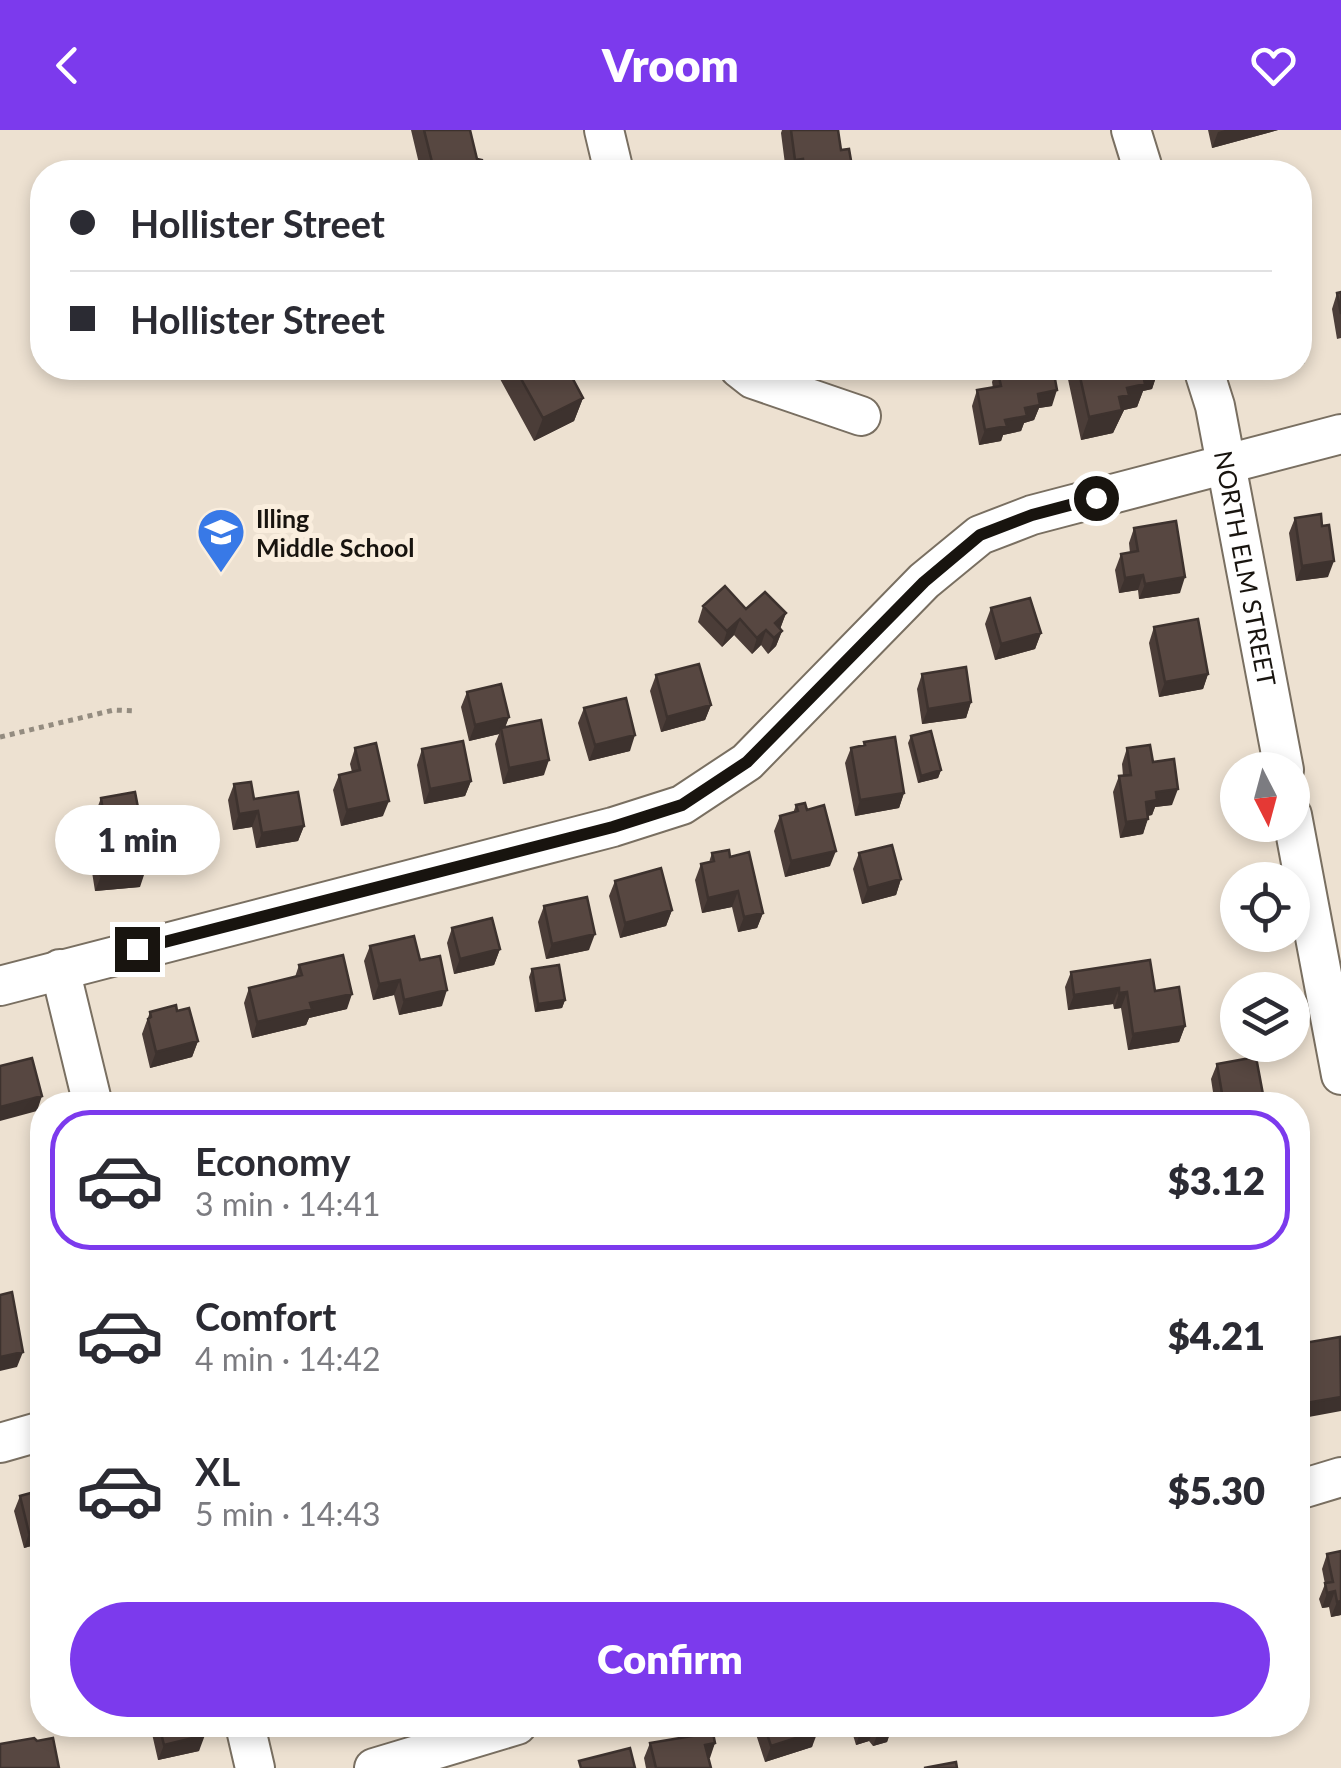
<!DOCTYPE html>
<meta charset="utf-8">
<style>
body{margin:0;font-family:Lato,sans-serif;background:#f7f7f7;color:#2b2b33;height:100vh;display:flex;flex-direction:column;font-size:38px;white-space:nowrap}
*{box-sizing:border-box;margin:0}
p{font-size:32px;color:#7c7c81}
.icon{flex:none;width:55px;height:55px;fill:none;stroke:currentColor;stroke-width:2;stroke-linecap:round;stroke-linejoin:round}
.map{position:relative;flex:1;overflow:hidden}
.sheet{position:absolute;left:30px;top:962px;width:1280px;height:645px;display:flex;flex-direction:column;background:#fff;border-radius:40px;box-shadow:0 5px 15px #0003}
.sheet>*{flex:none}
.banner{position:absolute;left:30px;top:30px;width:1282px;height:220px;border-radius:40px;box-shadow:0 5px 15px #0003;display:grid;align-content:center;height:220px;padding:0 40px;background:#fff}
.needle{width:65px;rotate:174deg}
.buttons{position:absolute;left:1220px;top:622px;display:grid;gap:20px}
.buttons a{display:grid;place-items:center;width:90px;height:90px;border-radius:50%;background:#fff;box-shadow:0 5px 15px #0003;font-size:50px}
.end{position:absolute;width:45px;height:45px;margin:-22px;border:12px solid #18140f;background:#fff;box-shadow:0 0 0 5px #fff}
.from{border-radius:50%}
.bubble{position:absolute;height:70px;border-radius:35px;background:#fff;box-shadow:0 5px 15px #0003;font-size:32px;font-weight:800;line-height:70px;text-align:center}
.banner b{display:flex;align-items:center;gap:35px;height:95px;font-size:38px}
.banner b+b{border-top:2px solid #e1e1e2}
.banner i{width:25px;height:25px;background:#2b2b33}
ul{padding:18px 0 0;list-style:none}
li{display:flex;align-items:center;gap:30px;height:140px;margin:0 20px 15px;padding:0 20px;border:5px solid transparent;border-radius:40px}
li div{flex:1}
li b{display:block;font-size:38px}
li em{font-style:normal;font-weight:800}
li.on{border-color:#7c3aed}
li>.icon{width:90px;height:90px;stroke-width:1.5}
.cta{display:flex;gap:20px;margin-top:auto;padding:20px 40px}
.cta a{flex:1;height:115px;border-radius:60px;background:#7c3aed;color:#fff;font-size:40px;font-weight:800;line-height:115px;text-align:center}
header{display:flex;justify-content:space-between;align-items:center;height:130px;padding:0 40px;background:#7c3aed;color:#fff;font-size:45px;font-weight:800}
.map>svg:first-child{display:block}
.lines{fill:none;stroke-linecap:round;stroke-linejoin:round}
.minor-casing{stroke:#796f61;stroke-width:42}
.path{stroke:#948c80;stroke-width:5;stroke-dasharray:5 5;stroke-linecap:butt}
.minor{stroke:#fff;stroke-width:38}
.wall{fill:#4b3d38}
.shaded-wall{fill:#3d322e}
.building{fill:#574741;stroke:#3d322e;stroke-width:2.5}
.route{stroke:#18140f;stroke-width:12}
.labels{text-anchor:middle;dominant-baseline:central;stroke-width:10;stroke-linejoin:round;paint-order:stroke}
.poi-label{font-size:25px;font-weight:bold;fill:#18140f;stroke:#faeede;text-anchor:start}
.street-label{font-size:25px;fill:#18140f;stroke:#faeede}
</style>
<header><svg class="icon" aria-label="back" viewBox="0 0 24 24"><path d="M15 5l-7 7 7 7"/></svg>Vroom<svg class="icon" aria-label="heart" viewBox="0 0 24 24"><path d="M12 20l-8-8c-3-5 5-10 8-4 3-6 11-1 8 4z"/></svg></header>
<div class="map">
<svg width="1341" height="1638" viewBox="0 0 1341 1638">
<rect width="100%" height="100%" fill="#ede1d1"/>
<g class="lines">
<g class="minor-casing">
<g id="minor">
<path d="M604,0L614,42"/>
<path d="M1131,0L1144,42"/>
<path d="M739,238L753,249L861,286"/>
<path id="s1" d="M1203,238L1215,276L1284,640"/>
<path d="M1292,685L1341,945"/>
<path d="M60,839L93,975"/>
<path d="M0,856L613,697L682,675L747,632L924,451L980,405L1032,385L1341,304"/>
<path d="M0,1313L42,1301"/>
<path d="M1298,1360L1341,1347"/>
<path d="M245,1595L255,1638"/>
<path d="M374,1638L517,1595"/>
</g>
</g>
<path class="path" d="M0,607L114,580L136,581"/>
<use href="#minor" class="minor"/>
</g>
<path class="wall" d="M411,0H470L477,29L484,42H421Z
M782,0H838L841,20L853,42H786L781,3Z
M1208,0H1278L1212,18Z
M1341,162V208L1337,209L1332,179L1337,163Z
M494,238H567L583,268L574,291L534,311Z
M997,238L1052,276L1039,278L1034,290L1024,293L1021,301L1003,305L1001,311L979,315L972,276L977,260L993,258L992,252Z
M1067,238H1159L1152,259L1143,261L1137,277L1124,280L1113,303L1081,310L1066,240Z
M1295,388L1328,447L1296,451L1289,403Z
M1134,398L1180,463L1139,469L1138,460L1119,463L1115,440L1121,424L1130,423L1129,413Z
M703,476L786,483L780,499L782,501L776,516L768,524L761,515L752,524L734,505L722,517L698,492Z
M991,478L1041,503L1035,519L995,530L985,494Z
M1154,497L1208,544L1203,559L1159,567L1149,513Z
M922,544L971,572L966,588L922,594L917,559Z
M656,545L711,575L705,590L661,602L650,561Z
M467,562L509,587L505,597L544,645L503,654L495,614L499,604L469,611L461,577Z
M584,578L630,621L589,631L578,593Z
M911,606L941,640L938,648L918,653L908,613Z
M864,612L904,663L899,678L855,686L845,633L851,618L863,616Z
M355,618L383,686L341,696L333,660L339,645L352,642L350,634Z
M1127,618L1153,632L1172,675L1155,677L1152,685L1148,686L1143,704L1120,708L1113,662L1119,646H1123L1122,634Z
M422,619L471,651L465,666L424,674L417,635Z
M234,654L254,669L304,696L298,711L256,718L252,697L233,700L228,670Z
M101,668L134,703L140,757L95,761L89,723L94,708L99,707L95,684Z
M796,675L830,736L785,747L774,701L780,686L793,683Z
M712,723L730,727L763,783L757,798L738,802L732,777L702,783L695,750L701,734L709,732Z
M859,723L901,749L896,765L862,774L853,739Z
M615,751L672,780L666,796L620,808L609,766Z
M544,776L589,820L546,829L538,792Z
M452,798L500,819L494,835L454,844L447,813Z
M370,816L420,830L442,876L399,885L394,865L373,870L364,831Z
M299,835L347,879L309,888L306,895L252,908L244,873L249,858L295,847Z
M532,839L565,870L562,878L535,882L529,847Z
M1071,842L1155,861L1185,896L1179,912L1128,920L1121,878L1114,879L1113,874L1068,880L1065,857Z
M150,882L198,911L192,927L150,938L142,904Z
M1217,934L1265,975H1215L1211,949Z
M20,1366L42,1413L24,1418L14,1381Z
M1341,1421V1485L1331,1487L1329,1477L1322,1478L1319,1469L1325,1454L1322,1439L1327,1424Z
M150,1595H202L199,1621L158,1630Z
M753,1595H816L812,1617L765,1632Z
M850,1595H918L917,1598L889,1606L887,1612L873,1616L869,1611L856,1615Z
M697,1602L715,1613L708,1628L711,1638H646L644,1628L650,1613L696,1605Z"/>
<path class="shaded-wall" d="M1225,0H1278L1212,18L1218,2Z
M803,29L798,42H791L795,30Z
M1309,218L1304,234H1300L1301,220Z
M1152,238H1159L1152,259L1143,261L1137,277L1124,280L1113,303L1081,310L1089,287L1119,267L1142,240Z
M1260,238H1298L1296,241L1258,243Z
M1057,260L1052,276L1039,278L1034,290L1024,293L1021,301L1003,305L1001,311L979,315L985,300L1025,278L1038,264Z
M583,268L574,291L534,311L543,288Z
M1334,431L1328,447L1296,451L1302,436Z
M1143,445L1138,460L1119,463L1125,448Z
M1185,447L1180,463L1139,469L1145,454Z
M786,483L780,499L775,493Z
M740,489L734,505L722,517L727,501Z
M766,500L761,515L752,524L757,508Z
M782,501L776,516L768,524L774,508Z
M1041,503L1035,519L995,530L1001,514Z
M1208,544L1203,559L1159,567L1165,552Z
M971,572L966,588L922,594L928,579Z
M711,575L705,590L661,602L667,587Z
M509,587L503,603L501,598L499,604L469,611L475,595Z
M635,605L630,621L589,631L595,615Z
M549,630L544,645L503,654L509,638Z
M941,640L938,648L918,653L921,646Z
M471,651L465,666L424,674L430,659Z
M1178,659L1172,675L1155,677L1152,685L1140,687L1146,672L1156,662Z
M904,663L899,678L855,686L860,670Z
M389,671L383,686L341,696L347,680Z
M258,681L252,697L233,700L239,684Z
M140,688L134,704L124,706L130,690Z
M1148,689L1143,704L1120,708L1126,692Z
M115,692L109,708L99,709L105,694Z
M304,696L298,711L256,718L262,703Z
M836,721L830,736L785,747L791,731Z
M145,742L140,757L95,761L101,746Z
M901,749L896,765L862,774L868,758Z
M738,761L732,777L702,783L708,768Z
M672,780L666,796L620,808L625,793Z
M763,783L757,798L738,802L744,787Z
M595,804L589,820L546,829L552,814Z
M500,819L494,835L454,844L460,829Z
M400,850L394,865L373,870L379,854Z
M1119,858L1113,874L1068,880L1074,865Z
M447,860L442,876L399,885L404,870Z
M1127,862L1121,878L1114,879L1119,863Z
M352,864L347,879L309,888L306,895L252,908L257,892L310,873Z
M565,870L562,878L535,882L538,874Z
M1185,896L1179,912L1128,920L1133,904Z
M198,911L192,927L150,938L156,922Z
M42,966L37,981L0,991V977Z
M1308,1105L1303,1120L1298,1122V1107Z
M23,1222L17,1237L0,1241V1227Z
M1341,1267V1281L1298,1289V1280L1300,1274Z
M42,1399V1413L24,1418L29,1403Z
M1335,1461L1329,1477L1322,1478L1327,1463Z
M1341,1471V1485L1331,1487L1337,1472Z
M889,1595H918L917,1598L889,1606L887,1612L873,1616L879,1600Z
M875,1596L869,1611L856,1615L861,1600Z
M818,1601L812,1617L765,1632L771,1616Z
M205,1605L199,1621L158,1630L164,1615Z
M715,1613L710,1628L700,1630L705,1615Z"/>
<path class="building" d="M424,0H470L477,29L482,30L484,42H439L434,40Z
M791,0H838L841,20L849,19L853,42H805L803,29L795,30Z
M1341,162V184L1337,163Z
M1300,181H1302L1309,218L1301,220L1302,225H1300Z
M515,238H567L583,268L543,288Z
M997,238H1053L1057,260L1038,264L1040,275L1025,278L1027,286L1005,290L1007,296L985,300L977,260L1001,256Z
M1078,238H1152L1142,240L1145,254L1127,258L1129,265L1119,267L1122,280L1089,287Z
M1321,384L1322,396L1329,395L1334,431L1302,436L1295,388Z
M1176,391L1185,447L1145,454L1143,445L1125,448L1121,424L1138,421L1134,398Z
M725,456L746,479L765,462L786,483L775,493L782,501L774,508L766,500L757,508L740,489L727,501L703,476Z
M1030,468L1041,503L1001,514L991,478Z
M1198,489L1208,544L1165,552L1154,497Z
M699,534L711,575L667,587L656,545Z
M966,537L971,572L928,579L922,544Z
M501,554L509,587L475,595L467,562Z
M626,568L635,605L595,615L584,578Z
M541,590L549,630L509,638L501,598Z
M931,601L941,640L921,646L911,606Z
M895,607L904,663L860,670L851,618L865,615L864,612Z
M463,611L471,651L430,659L422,619Z
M376,613L389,671L347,680L339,645L360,640L355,618Z
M1150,615L1153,632L1174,629L1178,659L1156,662L1157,670L1146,672L1148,689L1126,692L1119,646L1131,645L1127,618Z
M251,652L254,669L298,662L304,696L262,703L258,681L239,684L234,654Z
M135,662L140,688L130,690L133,704L138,703L145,742L101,746L94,708L117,704L115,692L105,694L101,668Z
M805,673L807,680L824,675L836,721L791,731L780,686L798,681L796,675Z
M892,715L901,749L868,758L859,723Z
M729,720L730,727L749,722L763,783L744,787L738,761L708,768L701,734L714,731L712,723Z
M661,738L672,780L625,793L615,751Z
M587,767L595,804L552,814L544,776Z
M492,788L500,819L460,829L452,798Z
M414,806L420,830L440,826L447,860L404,870L400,850L379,854L370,816Z
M343,825L352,864L310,873L312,879L257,892L249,858L302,845L299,835Z
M1150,830L1155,861L1179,857L1185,896L1133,904L1127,862L1119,863V858L1074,865L1071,842Z
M559,835L565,870L538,874L532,839Z
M176,875L177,881L189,878L198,911L156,922L148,889L151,887L150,882Z
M1256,927L1265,975H1224L1217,934Z
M32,928L42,966L0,977V936Z
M1298,1054L1308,1105L1298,1107Z
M12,1162L23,1222L0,1227V1165Z
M1340,1207L1341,1267L1300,1274L1298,1262V1214Z
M42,1360V1399L29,1403L20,1366Z
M1341,1421V1471L1337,1472L1335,1461L1327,1463L1325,1453L1333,1452L1327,1424Z
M159,1595H202L205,1605L164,1615Z
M764,1595H816L818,1601L771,1616Z
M860,1595H892V1596L879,1600L875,1596L861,1600Z
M712,1598L715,1613L705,1615L711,1638H656L650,1613L698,1605L697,1602Z
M34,1608L37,1611L53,1608L59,1638H0V1614Z
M630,1618L635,1638H581L579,1631Z
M956,1632L957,1638H924Z"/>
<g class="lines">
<path class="route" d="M137,819L613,697L682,675L747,632L924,452L980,405L1032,385L1096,368"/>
</g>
<defs>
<g id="school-pin" transform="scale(2.5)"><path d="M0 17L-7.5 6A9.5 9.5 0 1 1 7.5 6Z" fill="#3879e7" stroke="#faeede"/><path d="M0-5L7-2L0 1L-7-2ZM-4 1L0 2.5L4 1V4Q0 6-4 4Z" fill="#fff"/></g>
</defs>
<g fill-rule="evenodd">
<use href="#school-pin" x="221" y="402"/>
</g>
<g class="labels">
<g class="poi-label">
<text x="256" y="388">Illing<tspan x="256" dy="29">Middle School</tspan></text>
</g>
<g class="street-label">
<text stroke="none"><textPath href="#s1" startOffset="205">NORTH ELM STREET</textPath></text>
</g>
</g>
</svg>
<div class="buttons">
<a><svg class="needle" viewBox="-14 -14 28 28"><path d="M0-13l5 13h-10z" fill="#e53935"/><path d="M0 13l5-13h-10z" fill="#7c7c81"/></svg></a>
<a><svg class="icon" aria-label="locate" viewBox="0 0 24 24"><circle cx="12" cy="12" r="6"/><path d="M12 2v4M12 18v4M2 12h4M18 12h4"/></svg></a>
<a><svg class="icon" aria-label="layers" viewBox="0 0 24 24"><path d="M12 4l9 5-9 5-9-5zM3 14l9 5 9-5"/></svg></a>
</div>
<i class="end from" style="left:1096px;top:368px"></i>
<i class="end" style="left:137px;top:819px"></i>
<div class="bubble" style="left:55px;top:675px;width:165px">1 min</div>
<div class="banner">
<b><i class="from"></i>Hollister Street</b>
<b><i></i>Hollister Street</b>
</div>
<section class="sheet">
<ul>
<li class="on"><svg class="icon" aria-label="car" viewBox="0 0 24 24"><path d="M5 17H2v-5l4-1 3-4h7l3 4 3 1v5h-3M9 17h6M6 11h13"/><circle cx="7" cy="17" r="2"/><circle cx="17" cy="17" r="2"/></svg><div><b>Economy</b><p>3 min · 14:41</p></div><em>$3.12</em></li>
<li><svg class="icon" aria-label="car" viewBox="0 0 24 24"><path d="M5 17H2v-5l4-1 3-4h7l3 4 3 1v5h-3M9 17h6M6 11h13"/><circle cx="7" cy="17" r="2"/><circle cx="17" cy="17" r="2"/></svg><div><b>Comfort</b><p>4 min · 14:42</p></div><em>$4.21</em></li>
<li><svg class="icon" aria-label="car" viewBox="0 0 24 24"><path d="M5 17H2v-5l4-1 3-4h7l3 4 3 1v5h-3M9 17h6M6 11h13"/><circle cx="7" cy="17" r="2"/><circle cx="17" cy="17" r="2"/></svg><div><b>XL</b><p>5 min · 14:43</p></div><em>$5.30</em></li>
</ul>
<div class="cta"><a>Confirm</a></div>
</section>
</div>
